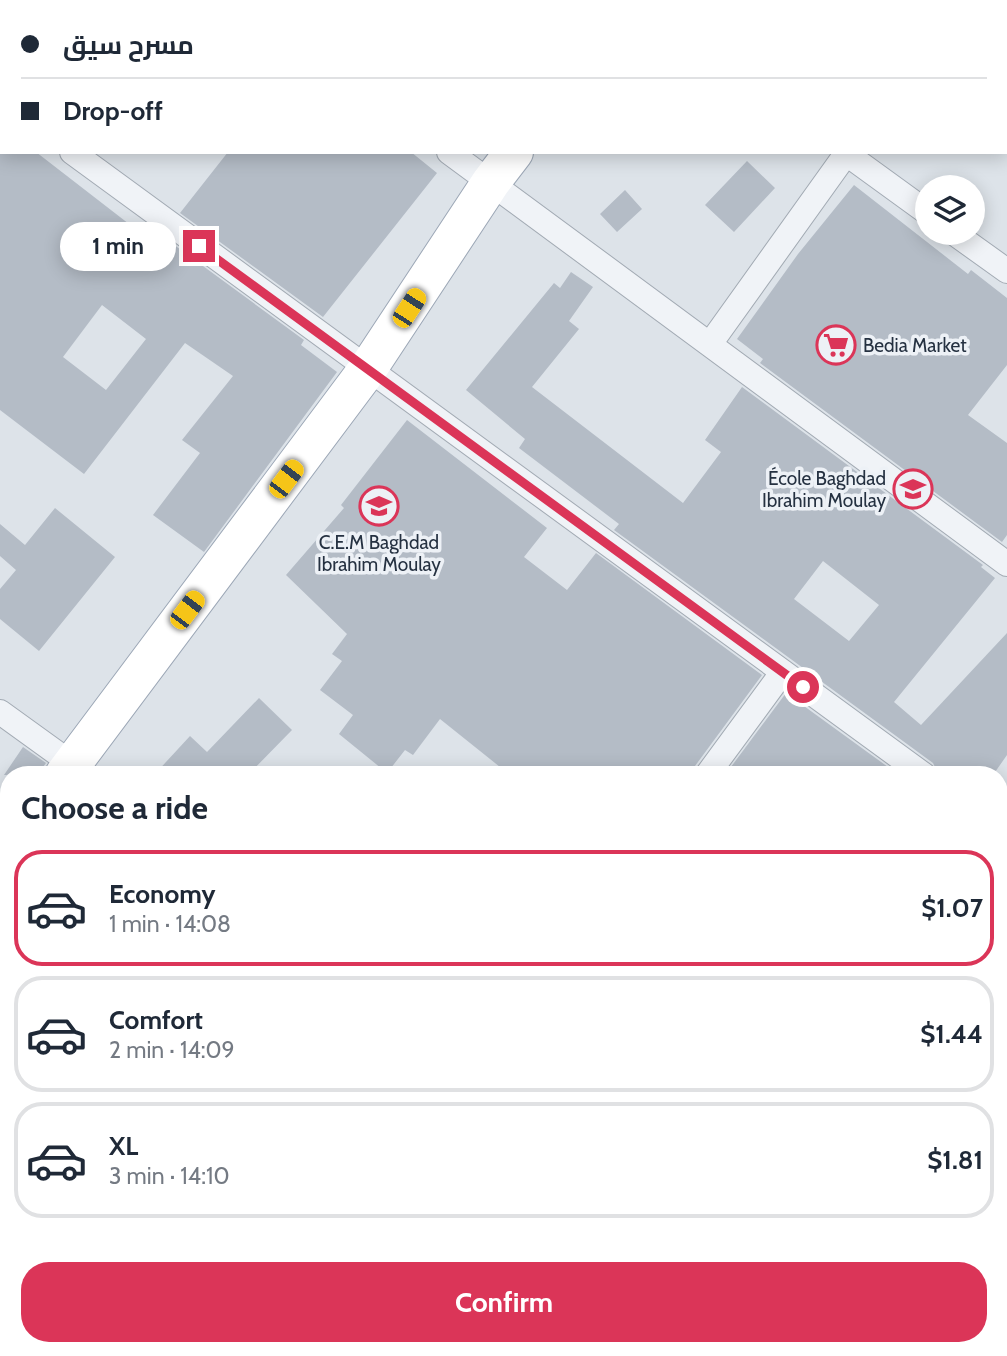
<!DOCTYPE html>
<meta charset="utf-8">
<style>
body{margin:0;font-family:Cabin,Cairo,sans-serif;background:#f6f6f7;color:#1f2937;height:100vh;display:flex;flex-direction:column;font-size:26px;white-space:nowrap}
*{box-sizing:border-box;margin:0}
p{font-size:23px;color:#747a83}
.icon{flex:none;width:38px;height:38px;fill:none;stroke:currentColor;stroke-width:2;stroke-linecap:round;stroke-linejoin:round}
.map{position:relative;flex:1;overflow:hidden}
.panel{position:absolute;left:0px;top:766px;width:1008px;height:590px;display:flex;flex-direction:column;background:#fff;border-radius:28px 28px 0 0;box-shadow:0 4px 18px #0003}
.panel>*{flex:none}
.banner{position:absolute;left:0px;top:0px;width:1008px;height:154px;box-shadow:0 4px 18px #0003;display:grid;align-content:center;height:154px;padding:0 21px;background:#fff}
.controls{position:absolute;left:915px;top:175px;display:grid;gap:14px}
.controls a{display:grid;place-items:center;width:70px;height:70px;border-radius:50%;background:#fff;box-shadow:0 4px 18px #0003;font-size:35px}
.end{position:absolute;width:32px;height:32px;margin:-16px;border:9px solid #db3558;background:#fff;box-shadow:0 0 0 4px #fff}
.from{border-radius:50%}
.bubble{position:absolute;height:49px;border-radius:24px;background:#fff;box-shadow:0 4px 18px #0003;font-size:23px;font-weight:700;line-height:49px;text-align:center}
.car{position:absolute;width:21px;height:42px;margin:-21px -10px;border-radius:9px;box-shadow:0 0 5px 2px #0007;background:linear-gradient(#f5c518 24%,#345 0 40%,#f5c518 0 76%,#345 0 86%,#f5c518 0)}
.banner b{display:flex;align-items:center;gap:24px;height:66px;font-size:26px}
.banner b+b{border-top:2px solid #e0e1e3}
.banner i{width:18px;height:18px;background:#1f2937}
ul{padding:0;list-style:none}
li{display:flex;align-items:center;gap:21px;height:116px;margin:0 14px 10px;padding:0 7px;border:4px solid #e0e1e3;border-radius:28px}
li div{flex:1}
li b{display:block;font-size:26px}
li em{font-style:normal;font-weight:700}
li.selected{border-color:#db3558}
li>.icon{width:63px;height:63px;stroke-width:1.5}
h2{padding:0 21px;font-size:32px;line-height:84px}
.primary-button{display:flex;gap:14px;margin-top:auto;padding:14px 21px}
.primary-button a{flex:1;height:80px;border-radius:28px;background:#db3558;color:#fff;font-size:28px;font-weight:700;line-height:80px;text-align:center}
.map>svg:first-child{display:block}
.building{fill:#b4bcc6;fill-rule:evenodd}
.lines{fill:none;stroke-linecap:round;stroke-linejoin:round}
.minor-casing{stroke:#a2aab3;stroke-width:26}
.primary-casing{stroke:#9ca7b6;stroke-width:40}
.minor{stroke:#f0f3f7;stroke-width:24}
.primary{stroke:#fff;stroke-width:38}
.route{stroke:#db3558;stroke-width:9}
.labels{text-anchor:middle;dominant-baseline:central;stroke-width:7;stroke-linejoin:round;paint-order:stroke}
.poi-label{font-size:19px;fill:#253141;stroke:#edf1f6;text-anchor:start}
</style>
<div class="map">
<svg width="1007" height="1356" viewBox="0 0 1007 1356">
<rect width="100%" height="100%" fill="#dde3e9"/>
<path class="building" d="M0,152H36L151,241L155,235L160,238L162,236L304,340L301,345L337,372L204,552L153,515L200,453L182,440L233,376L185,343L84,474L0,410ZM102,305L146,339L106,390L63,357Z
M228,152H411L437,173L323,317L180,213Z
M747,161L775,188L734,232L705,205Z
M854,185L968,274L971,270L1007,298V365L968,415L1007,443V535L1002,542L760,363L763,359L737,339L798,254Z
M625,190L642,209L617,232L600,214Z
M571,272L593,287L569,321L579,329L532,387L683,503L721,452L705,440L742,387L983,565L981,567L995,578L894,702L921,725L1007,633V755L993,775H939L933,763L614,530L619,524L519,448L525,439L466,390L554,283L560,288ZM823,561L879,605L849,641L794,599Z
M407,420L547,528L524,557L567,590L596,553L762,675L695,766L692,775H510L440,719L413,755L405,750L387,773L339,734L353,715L320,690L342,661L332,654L347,634L286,575L344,508L341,505Z
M55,508L115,557L39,651L0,619V589L16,570L0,556V524L25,545Z
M786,693L899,775H725Z
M259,698L292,730L248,775H154L190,736L207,752Z
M23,747L46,763L37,775H4Z"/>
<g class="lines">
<g class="minor-casing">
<path id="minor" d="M237,0L239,2
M347,2L348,0
M0,100L2,101
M72,152L924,775
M449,152L1007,564
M844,152L928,213
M954,233L1007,271
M710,344L846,154
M0,712L72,764
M707,775L782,673
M999,830L1007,835
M999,1125L1007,1131
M999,1159L1007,1148
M0,1269L9,1276
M105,1348L116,1356
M519,1348L531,1356
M888,1348L900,1356
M278,1356L284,1348
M854,1356L860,1348"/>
</g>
<g class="primary-casing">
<path id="primary" d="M632,2L633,0
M64,775L367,370L491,182L514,152
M0,865L9,853"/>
</g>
<use href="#minor" class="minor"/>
<use href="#primary" class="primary"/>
</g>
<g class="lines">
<path class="route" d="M199,246L803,687"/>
</g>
<defs>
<g id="supermarket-ring" transform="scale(2.0125)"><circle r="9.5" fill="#edf1f6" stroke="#db3558" stroke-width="1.5"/><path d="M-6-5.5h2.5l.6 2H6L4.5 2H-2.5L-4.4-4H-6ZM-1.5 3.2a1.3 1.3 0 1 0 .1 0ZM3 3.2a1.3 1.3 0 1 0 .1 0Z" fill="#db3558"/></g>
<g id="school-ring" transform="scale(2.0125)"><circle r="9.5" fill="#edf1f6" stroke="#db3558" stroke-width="1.5"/><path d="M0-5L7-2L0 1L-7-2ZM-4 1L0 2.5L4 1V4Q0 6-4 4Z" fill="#db3558"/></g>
</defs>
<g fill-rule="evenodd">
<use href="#supermarket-ring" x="836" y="345"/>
<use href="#school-ring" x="913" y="489"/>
<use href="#school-ring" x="379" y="506"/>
</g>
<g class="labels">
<g class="poi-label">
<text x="863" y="345">Bedia Market</text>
<text x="886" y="478" text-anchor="end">École Baghdad<tspan x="886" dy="22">Ibrahim Moulay</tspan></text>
<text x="379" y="542" text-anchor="middle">C.E.M Baghdad<tspan x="379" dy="22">Ibrahim Moulay</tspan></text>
</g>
</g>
</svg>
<div class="controls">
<a><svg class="icon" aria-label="layers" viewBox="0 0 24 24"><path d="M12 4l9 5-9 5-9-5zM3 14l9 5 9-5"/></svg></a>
</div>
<i class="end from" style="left:803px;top:687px"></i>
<i class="end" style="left:199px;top:246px"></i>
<div class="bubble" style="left:60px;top:222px;width:116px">1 min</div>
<i class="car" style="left:409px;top:308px;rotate:33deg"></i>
<i class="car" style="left:286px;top:479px;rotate:37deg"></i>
<i class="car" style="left:187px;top:610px;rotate:37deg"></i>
<div class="banner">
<b><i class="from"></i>مسرح سيق</b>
<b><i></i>Drop-off</b>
</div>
<section class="panel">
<h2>Choose a ride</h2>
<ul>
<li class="selected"><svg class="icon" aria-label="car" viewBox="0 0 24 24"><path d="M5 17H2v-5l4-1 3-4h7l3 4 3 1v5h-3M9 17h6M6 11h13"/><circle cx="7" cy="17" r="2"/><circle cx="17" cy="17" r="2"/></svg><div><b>Economy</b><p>1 min · 14:08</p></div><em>$1.07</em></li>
<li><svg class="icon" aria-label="car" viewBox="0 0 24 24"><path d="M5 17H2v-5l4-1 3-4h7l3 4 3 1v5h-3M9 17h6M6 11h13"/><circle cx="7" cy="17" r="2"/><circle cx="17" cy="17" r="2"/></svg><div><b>Comfort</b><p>2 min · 14:09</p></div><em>$1.44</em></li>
<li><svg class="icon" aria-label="car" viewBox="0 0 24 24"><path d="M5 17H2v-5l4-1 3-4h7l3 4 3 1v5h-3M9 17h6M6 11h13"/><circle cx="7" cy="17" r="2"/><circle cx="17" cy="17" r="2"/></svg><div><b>XL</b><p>3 min · 14:10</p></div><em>$1.81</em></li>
</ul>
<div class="primary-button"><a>Confirm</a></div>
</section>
</div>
